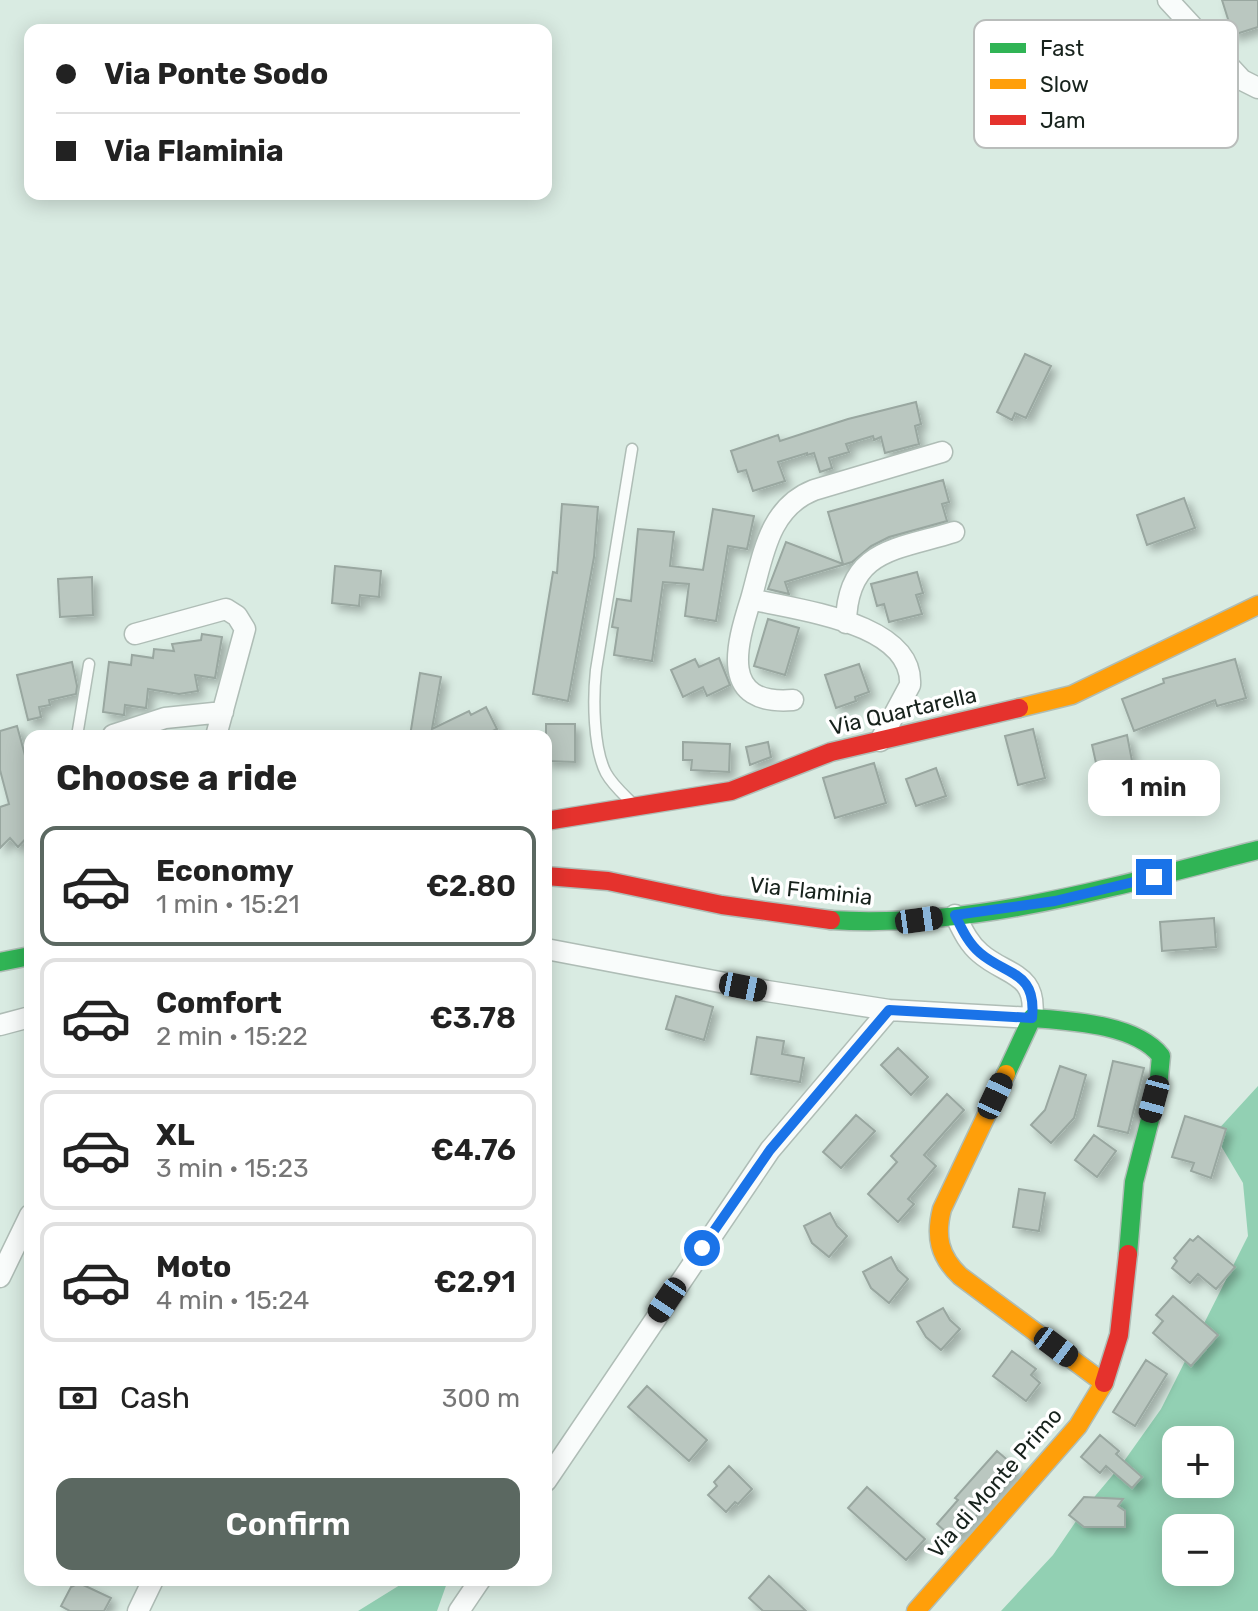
<!DOCTYPE html>
<meta charset="utf-8">
<style>
body{margin:0;font-family:Rubik,sans-serif;background:#f6f6f6;color:#222;height:100vh;display:flex;flex-direction:column;font-size:30px;white-space:nowrap}
*{box-sizing:border-box;margin:0}
p{font-size:26px;color:#767676}
.icon{flex:none;width:44px;height:44px;fill:none;stroke:currentColor;stroke-width:2;stroke-linecap:round;stroke-linejoin:round}
.map{position:relative;flex:1;overflow:hidden}
.drawer{position:absolute;left:24px;top:730px;width:528px;height:856px;display:flex;flex-direction:column;background:#fff;border-radius:16px;box-shadow:0 4px 20px #0003}
.drawer>*{flex:none}
.banner{position:absolute;left:24px;top:24px;width:528px;height:176px;border-radius:16px;box-shadow:0 4px 20px #0003;display:grid;align-content:center;height:176px;padding:0 32px;background:#fff}
.controls{position:absolute;left:1162px;top:1426px;display:grid;gap:16px}
.controls a{display:grid;place-items:center;width:72px;height:72px;border-radius:16px;background:#fff;box-shadow:0 4px 20px #0003;font-size:40px}
.end{position:absolute;width:36px;height:36px;margin:-18px;border:10px solid #1a73e8;background:#fff;box-shadow:0 0 0 4px #fff}
.from{border-radius:50%}
.bubble{position:absolute;height:56px;border-radius:16px;background:#fff;box-shadow:0 4px 20px #0003;font-size:26px;font-weight:600;line-height:56px;text-align:center}
.car{position:absolute;width:24px;height:48px;margin:-24px -12px;border-radius:10px;box-shadow:0 0 6px 2px #0007;background:linear-gradient(#222 24%,#8ab4d8 0 40%,#222 0 76%,#8ab4d8 0 86%,#222 0)}
.banner b{display:flex;align-items:center;gap:28px;height:76px;font-size:30px}
.banner b+b{border-top:2px solid #e0e0e0}
.banner i{width:20px;height:20px;background:#222}
ul{padding:0;list-style:none}
li{display:flex;align-items:center;gap:24px;height:120px;margin:0 16px 12px;padding:0 16px;border:4px solid #e0e0e0;border-radius:16px}
li div{flex:1}
li b{display:block;font-size:30px}
li em{font-style:normal;font-weight:600}
li.selected{border-color:#5b6861}
li>.icon{width:72px;height:72px;stroke-width:1.5}
h2{padding:0 32px;font-size:36px;line-height:96px}
.pay{display:flex;align-items:center;gap:20px;height:88px;padding:0 32px;font-size:30px}
.pay p{margin-inline-start:auto}
.action{display:flex;gap:16px;margin-top:auto;padding:16px 32px}
.action a{flex:1;height:92px;border-radius:16px;background:#5b6861;color:#fff;font-size:32px;font-weight:600;line-height:92px;text-align:center}
.map>svg:first-child{display:block}
.forest{fill:#92d0b3;fill-rule:evenodd}
.building{fill:#bac7c0;stroke:#99a7a0;stroke-width:2;filter:url(#shadow)}
.lines{fill:none;stroke-linecap:round;stroke-linejoin:round}
.lane-casing{stroke:#afbdb6;stroke-width:13}
.street-casing{stroke:#afbdb6;stroke-width:23}
.fast-casing{stroke:#afbdb6;stroke-width:21}
.slow-casing{stroke:#afbdb6;stroke-width:21}
.jam-casing{stroke:#afbdb6;stroke-width:21}
.lane{stroke:#f9fcfb;stroke-width:10}
.street{stroke:#f9fcfb;stroke-width:20}
.fast{stroke:#30b455;stroke-width:18}
.slow{stroke:#ff9f0a;stroke-width:18}
.jam{stroke:#e5322d;stroke-width:18}
.route{stroke:#1a73e8;stroke-width:10}
.labels{text-anchor:middle;dominant-baseline:central;stroke-width:7;stroke-linejoin:round;paint-order:stroke}
.street-label{font-size:22px;fill:#17221c;stroke:#fff}
.key{fill:#fff;stroke:#b9bdbb;stroke-width:2}
.key-label{font-size:22px;fill:#17221c}
</style>
<div class="map">
<svg width="1258" height="1611" viewBox="0 0 1258 1611">
<defs>
<filter id="shadow"><feDropShadow dx="5.5" dy="5.5" stdDeviation="4" flood-color="#0004"/></filter>
</defs>
<rect width="100%" height="100%" fill="#d9ebe2"/>
<path class="forest" d="M1258,1086V1611H1001L1053,1555L1085,1508L1122,1464L1161,1409L1248,1236L1243,1183L1214,1134ZM1176,1440H1220V1484H1176ZM1176,1528H1220V1572H1176Z
M408,1580H448L437,1611H358Z"/>
<path class="building" d="M1222,0H1258V27L1233,35Z
M1025,354L1051,366L1026,418L1015,413L1012,420L997,412Z
M916,402L921,424L915,426L919,444L885,453L881,437L874,440L873,436L846,444L849,452L829,458L832,468L820,472L814,453L807,455V453L778,462L785,481L753,491L746,470L738,472L731,451L778,435L780,441L848,419Z
M943,480L949,502L942,504L947,521L889,537L871,546L852,562L785,582L789,594L768,589L786,542L843,564L828,512Z
M1184,498L1195,528L1147,545L1137,515Z
M562,504L598,507L594,557L568,701L533,694L553,572L557,573Z
M713,509L754,516L747,549L728,546L716,621L685,616L689,584L663,582L652,661L614,655L618,628L612,627L617,599L631,601L638,529L674,532L670,566L703,570Z
M335,566L381,571L379,597L360,595L359,606L332,603Z
M917,572L923,593L916,595L922,614L889,622L884,604L877,606L871,584Z
M92,577L93,615L60,617L58,579Z
M768,619L799,628L785,675L754,666Z
M202,634L222,637L215,678L195,675L198,691L179,694L148,689L146,708L125,705L124,715L103,712L109,662L131,665L132,655L153,658L154,649L174,651L172,644L201,640Z
M719,658L730,685L707,696L703,687L683,697L671,670L695,659L699,667Z
M1235,659L1246,698L1217,706L1215,700L1134,731L1122,699L1164,683L1163,679Z
M72,662L77,686L76,694L49,700L50,705L39,707L41,717L28,720L17,675Z
M859,664L869,692L855,697L856,701L836,708L825,675Z
M420,673L441,677L432,729L469,711L471,715L486,707L497,729L482,736H410Z
M546,724H575V762L546,761Z
M17,726L26,759L30,757V834L18,847L10,838L0,848V807L9,804L0,770V731Z
M1033,729L1045,778L1018,785L1005,736Z
M1127,735L1133,766L1098,772L1092,745Z
M683,742L730,744L729,772L691,770L692,760H683Z
M768,742L771,757L750,765L746,747Z
M874,763L886,803L835,818L823,778Z
M936,768L946,796L916,806L906,779Z
M1214,918L1216,947L1162,951L1160,922Z
M676,996L713,1007L704,1040L666,1029Z
M757,1037L784,1041L782,1054L804,1058L800,1082L751,1074Z
M898,1048L928,1077L911,1095L881,1065Z
M1113,1061L1144,1068L1128,1133L1098,1126Z
M1060,1066L1086,1075L1074,1118L1051,1143L1031,1125L1045,1110Z
M947,1094L964,1110L924,1155L936,1166L908,1199L914,1204L898,1222L868,1194L897,1162L891,1156Z
M856,1115L875,1131L841,1168L823,1152Z
M1185,1116L1226,1129L1211,1178L1191,1171L1194,1163L1172,1157Z
M1094,1135L1116,1151L1097,1177L1075,1160Z
M1019,1189L1045,1193L1039,1231L1013,1227Z
M830,1213L837,1226L847,1236L829,1257L812,1243L804,1226Z
M1198,1236L1235,1267L1216,1289L1198,1274L1190,1283L1172,1268L1177,1261L1174,1258L1190,1239L1193,1241Z
M891,1257L898,1270L908,1279L889,1303L871,1288L863,1272Z
M1173,1296L1218,1335L1191,1366L1153,1333L1163,1321L1156,1315Z
M943,1308L950,1320L960,1329L941,1350L926,1337L917,1322Z
M1012,1351L1036,1369L1031,1375L1040,1383L1026,1401L993,1376Z
M1146,1360L1167,1374L1135,1426L1113,1412Z
M647,1386L707,1440L689,1461L628,1407Z
M1100,1435L1119,1451L1116,1454L1142,1477L1132,1488L1106,1466L1100,1473L1081,1457Z
M997,1451L1018,1469L955,1540L937,1524L958,1500L955,1498Z
M729,1466L752,1489L738,1504L735,1502L726,1512L708,1495L717,1486L714,1482Z
M867,1487L925,1539L906,1560L848,1508Z
M1084,1497L1123,1499L1118,1506L1125,1511V1527H1084L1069,1515Z
M769,1576L806,1611H763L749,1598Z
M79,1583L111,1598L104,1611H70L61,1606L71,1587Z"/>
<g class="lines">
<g class="lane-casing">
<path id="lane" d="M77,736L89,664
M631,802C622,793 612,784 606,773C593,748 593,698 596,670L632,449"/>
</g>
<g class="street-casing">
<path id="street" d="M1168,0L1242,80L1258,88
M751,599C736,646 719,706 793,700
M846,623C847,549 896,550 954,532
M135,634L226,609L237,616L245,629L216,736
M113,735L165,718L223,712
M880,741L910,685C914,622 795,610 751,599C763,557 768,508 814,490L942,452
M546,949L767,991L889,1010L1032,1018C1038,972 1006,976 980,953C968,943 962,929 955,915
M0,1025L30,1017
M0,1277L30,1215
M546,1481L770,1150L889,1010
M138,1611L153,1580
M459,1611L480,1580"/>
</g>
<g class="fast-casing">
<path id="fast" d="M831,920C976,929 1119,885 1258,850
M0,962L30,956
M1006,1074L1032,1018C1071,1021 1136,1024 1161,1056L1158,1088L1134,1182L1128,1254"/>
</g>
<g class="slow-casing">
<path id="slow" d="M1019,708L1072,695L1258,605
M916,1611L1078,1426L1104,1383L960,1276C939,1256 935,1236 942,1209L1006,1074"/>
</g>
<g class="jam-casing">
<path id="jam" d="M546,821L731,791L831,752L1019,708
M546,876L608,881L722,905L831,920
M1104,1383L1119,1335L1128,1254"/>
</g>
<use href="#lane" class="lane"/>
<use href="#street" class="street"/>
<use href="#fast" class="fast"/>
<use href="#slow" class="slow"/>
<use href="#jam" class="jam"/>
</g>
<g class="lines">
<path class="route" d="M702,1248L770,1150L889,1010L1032,1018C1037,971 1007,976 980,953C968,943 962,929 955,915L1055,901L1154,877"/>
</g>
<g class="labels">
<g class="street-label">
<text transform="translate(903 711) rotate(-13)">Via Quartarella</text>
<text transform="translate(811 891) rotate(6)">Via Flaminia</text>
<text transform="translate(995 1483) rotate(-49)">Via di Monte Primo</text>
</g>
</g>
<rect x="974" y="20" width="264" height="128" rx="12" class="key"/>
<rect x="990" y="43" width="36" height="10" fill="#30b455"/>
<rect x="990" y="79" width="36" height="10" fill="#ff9f0a"/>
<rect x="990" y="115" width="36" height="10" fill="#e5322d"/>
<g class="key-label">
<text x="1040" y="56">Fast</text>
<text x="1040" y="92">Slow</text>
<text x="1040" y="128">Jam</text>
</g>
</svg>
<div class="controls">
<a>+</a>
<a>−</a>
</div>
<i class="end from" style="left:702px;top:1248px"></i>
<i class="end" style="left:1154px;top:877px"></i>
<div class="bubble" style="left:1088px;top:760px;width:132px">1 min</div>
<i class="car" style="left:919px;top:920px;rotate:82deg"></i>
<i class="car" style="left:743px;top:987px;rotate:101deg"></i>
<i class="car" style="left:995px;top:1096px;rotate:25deg"></i>
<i class="car" style="left:1154px;top:1099px;rotate:195deg"></i>
<i class="car" style="left:667px;top:1300px;rotate:214deg"></i>
<i class="car" style="left:1056px;top:1347px;rotate:127deg"></i>
<div class="banner">
<b><i class="from"></i>Via Ponte Sodo</b>
<b><i></i>Via Flaminia</b>
</div>
<section class="drawer">
<h2>Choose a ride</h2>
<ul>
<li class="selected"><svg class="icon" aria-label="car" viewBox="0 0 24 24"><path d="M5 17H2v-5l4-1 3-4h7l3 4 3 1v5h-3M9 17h6M6 11h13"/><circle cx="7" cy="17" r="2"/><circle cx="17" cy="17" r="2"/></svg><div><b>Economy</b><p>1 min · 15:21</p></div><em>€2.80</em></li>
<li><svg class="icon" aria-label="car" viewBox="0 0 24 24"><path d="M5 17H2v-5l4-1 3-4h7l3 4 3 1v5h-3M9 17h6M6 11h13"/><circle cx="7" cy="17" r="2"/><circle cx="17" cy="17" r="2"/></svg><div><b>Comfort</b><p>2 min · 15:22</p></div><em>€3.78</em></li>
<li><svg class="icon" aria-label="car" viewBox="0 0 24 24"><path d="M5 17H2v-5l4-1 3-4h7l3 4 3 1v5h-3M9 17h6M6 11h13"/><circle cx="7" cy="17" r="2"/><circle cx="17" cy="17" r="2"/></svg><div><b>XL</b><p>3 min · 15:23</p></div><em>€4.76</em></li>
<li><svg class="icon" aria-label="car" viewBox="0 0 24 24"><path d="M5 17H2v-5l4-1 3-4h7l3 4 3 1v5h-3M9 17h6M6 11h13"/><circle cx="7" cy="17" r="2"/><circle cx="17" cy="17" r="2"/></svg><div><b>Moto</b><p>4 min · 15:24</p></div><em>€2.91</em></li>
</ul>
<div class="pay"><svg class="icon" aria-label="cash" viewBox="0 0 24 24"><path d="M3 7h18v10H3z"/><circle cx="12" cy="12" r="2"/></svg>Cash<p>300 m</p></div>
<div class="action"><a>Confirm</a></div>
</section>
</div>
